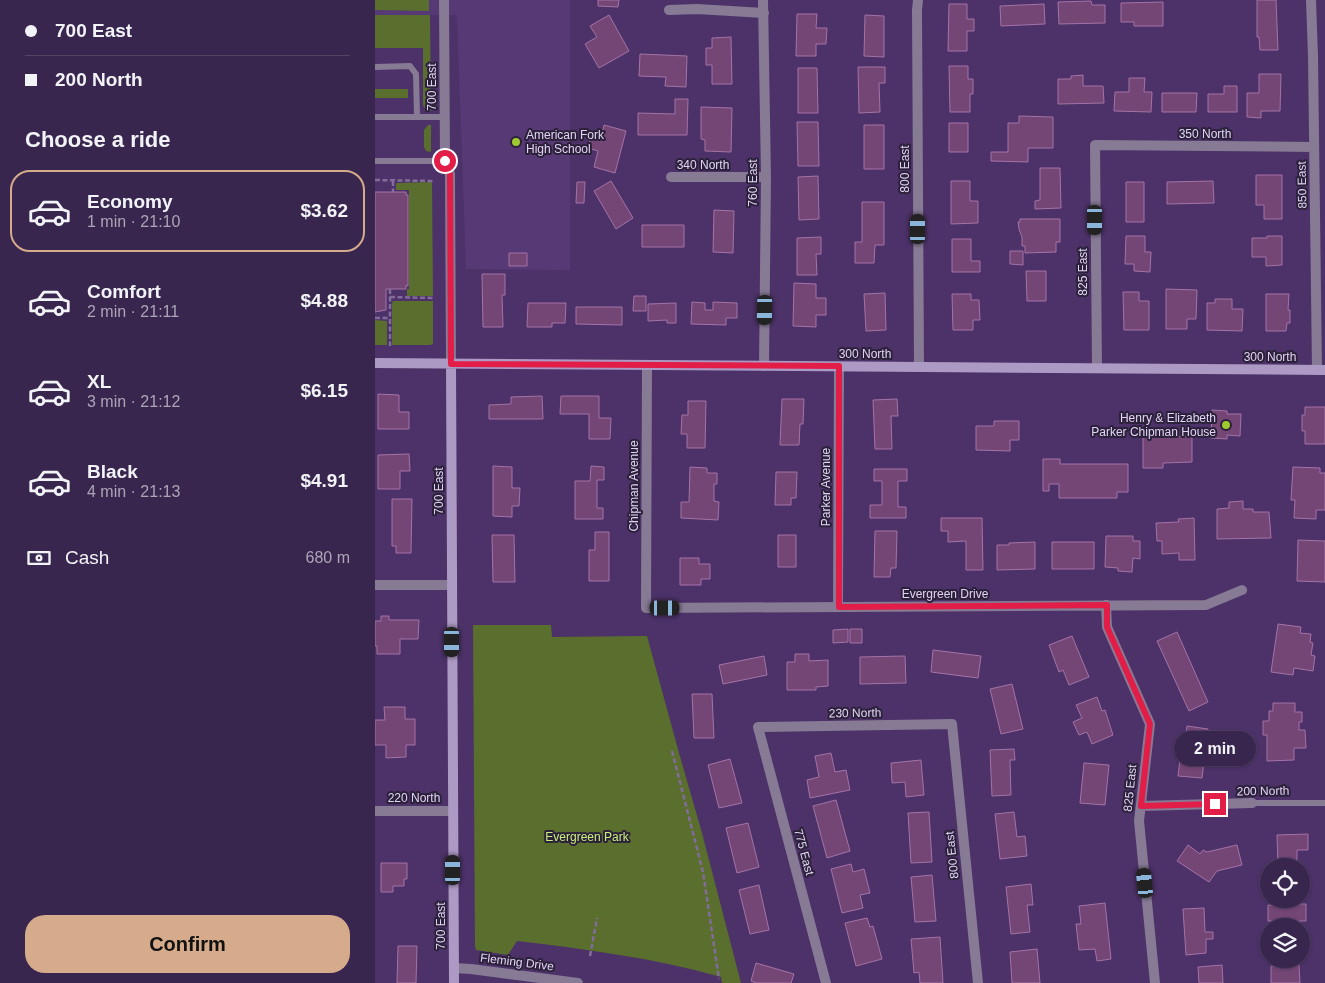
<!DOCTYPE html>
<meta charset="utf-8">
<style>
body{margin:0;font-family:Arial,sans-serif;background:#443258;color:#f1f3f6;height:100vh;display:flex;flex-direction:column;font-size:19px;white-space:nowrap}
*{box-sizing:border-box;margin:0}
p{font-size:16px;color:#aba5b6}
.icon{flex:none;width:28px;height:28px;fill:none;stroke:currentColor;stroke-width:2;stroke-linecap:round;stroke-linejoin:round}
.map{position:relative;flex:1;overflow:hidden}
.drawer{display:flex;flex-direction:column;background:#39264e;width:375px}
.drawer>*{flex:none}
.banner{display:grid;align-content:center;height:110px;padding:0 25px;background:#39264e}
.fabs{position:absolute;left:885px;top:858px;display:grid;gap:10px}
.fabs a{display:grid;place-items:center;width:50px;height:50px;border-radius:50%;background:#39264e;box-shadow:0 1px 4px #0004,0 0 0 1px #534366;font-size:25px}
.end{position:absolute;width:22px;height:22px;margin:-11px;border:6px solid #e11d48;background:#fff;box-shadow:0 0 0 2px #fff}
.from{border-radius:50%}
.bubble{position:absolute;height:35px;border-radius:18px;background:#39264e;box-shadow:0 1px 4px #0004,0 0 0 1px #534366;font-size:16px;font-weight:800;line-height:35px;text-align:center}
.car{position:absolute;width:15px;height:30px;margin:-15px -8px;border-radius:6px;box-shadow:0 0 4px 1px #0007;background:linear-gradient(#222 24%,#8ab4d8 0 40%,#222 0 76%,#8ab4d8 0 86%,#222 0)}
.banner b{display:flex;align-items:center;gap:18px;height:48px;font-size:19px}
.banner b+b{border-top:1px solid #534366}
.banner i{width:12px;height:12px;background:#f1f3f6}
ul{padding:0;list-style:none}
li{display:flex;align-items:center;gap:15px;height:82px;margin:0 10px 8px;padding:0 15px;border:2px solid transparent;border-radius:20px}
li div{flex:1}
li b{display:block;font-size:19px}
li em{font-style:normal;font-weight:800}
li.on{border-color:#d6ab8b}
li>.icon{width:45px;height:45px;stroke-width:1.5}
h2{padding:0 25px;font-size:22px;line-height:60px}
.pay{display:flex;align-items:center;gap:12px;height:55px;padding:0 25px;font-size:19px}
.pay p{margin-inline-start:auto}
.cta{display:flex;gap:10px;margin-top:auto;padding:10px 25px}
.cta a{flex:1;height:58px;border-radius:20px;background:#d6ab8b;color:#111;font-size:20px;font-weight:800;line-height:58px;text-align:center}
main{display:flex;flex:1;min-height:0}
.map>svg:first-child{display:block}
.built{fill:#573976}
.green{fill:#5a6f2d}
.building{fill:#744676;stroke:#a473a7}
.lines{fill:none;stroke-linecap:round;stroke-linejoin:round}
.path{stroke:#816c9a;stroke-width:2.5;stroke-dasharray:5 2.5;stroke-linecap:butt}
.lane{stroke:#867a95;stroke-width:6}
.street{stroke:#867a95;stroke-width:10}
.secondary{stroke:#ac9ac4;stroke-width:10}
.route{stroke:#e11d48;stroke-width:6}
.poi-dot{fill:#9eca2f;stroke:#2c213a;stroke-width:2}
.labels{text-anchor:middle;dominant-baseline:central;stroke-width:4;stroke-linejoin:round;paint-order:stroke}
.street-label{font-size:12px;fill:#e1d3f4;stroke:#2c213a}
.poi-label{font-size:12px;fill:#e1d3f4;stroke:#2c213a;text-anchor:start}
.park-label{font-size:12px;fill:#c7ef79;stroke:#2c213a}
</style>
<main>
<section class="drawer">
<div class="banner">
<b><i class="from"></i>700 East</b>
<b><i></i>200 North</b>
</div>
<h2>Choose a ride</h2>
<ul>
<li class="on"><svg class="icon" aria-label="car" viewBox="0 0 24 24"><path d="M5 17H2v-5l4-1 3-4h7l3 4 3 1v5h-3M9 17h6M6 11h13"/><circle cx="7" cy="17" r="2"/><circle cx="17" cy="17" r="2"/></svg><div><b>Economy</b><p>1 min · 21:10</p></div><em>$3.62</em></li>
<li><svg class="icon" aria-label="car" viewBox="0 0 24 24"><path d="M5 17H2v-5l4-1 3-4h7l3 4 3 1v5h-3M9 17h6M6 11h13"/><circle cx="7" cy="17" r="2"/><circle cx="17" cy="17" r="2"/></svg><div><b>Comfort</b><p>2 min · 21:11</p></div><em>$4.88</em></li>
<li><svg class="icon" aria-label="car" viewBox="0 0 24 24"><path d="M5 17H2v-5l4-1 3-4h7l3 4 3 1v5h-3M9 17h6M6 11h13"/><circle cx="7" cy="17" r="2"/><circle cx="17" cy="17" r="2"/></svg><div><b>XL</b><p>3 min · 21:12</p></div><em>$6.15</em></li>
<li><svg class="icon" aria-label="car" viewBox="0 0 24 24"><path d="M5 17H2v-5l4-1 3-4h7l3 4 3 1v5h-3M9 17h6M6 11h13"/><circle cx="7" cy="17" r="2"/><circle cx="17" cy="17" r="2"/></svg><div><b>Black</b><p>4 min · 21:13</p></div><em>$4.91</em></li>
</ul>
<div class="pay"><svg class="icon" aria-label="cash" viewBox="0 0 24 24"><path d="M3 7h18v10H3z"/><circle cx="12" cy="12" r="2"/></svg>Cash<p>680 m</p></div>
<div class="cta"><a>Confirm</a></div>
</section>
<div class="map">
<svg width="950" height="983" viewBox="0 0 950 983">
<rect width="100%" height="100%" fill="#4c3268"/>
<path class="built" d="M0,0H195V270L91,269L82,15H0Z"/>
<path class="green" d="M0,0H54V11L0,10Z
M0,15H55L56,111L50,109L48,105V48H0Z
M0,89H33V98H0Z
M53,125H56V152L51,151L49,147V130Z
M57,182L58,296H32V289H34V190H21V184L22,183Z
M18,301H58V344L55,345H17V304Z
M0,320L12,321V345H0Z
M98,625H176L177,637L272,636L304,753L327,833L366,983H347L346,977C279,958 210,949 142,941L133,955L101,950L100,946Z"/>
<path class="building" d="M223,0H244L243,7L223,6Z
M882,0H901L903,50H885L884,37H882Z
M716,1L717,5H730V23L684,24L683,2Z
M788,2V26H759V22H746V3Z
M574,4H592V19H599V31H592V51H573Z
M669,4L670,24L626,26L625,6Z
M422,14H442L441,28H452L451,44H441V56H421Z
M234,15L254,51L224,68L210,44L222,37L215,26Z
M490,15L509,16V57L489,56Z
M356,37L357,84H337V65H331V48H337V38Z
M265,54L312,56L311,87L290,86L291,77L264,76Z
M574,66H593V79H598V94H595V112H575Z
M483,67H510V83H504L505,112L484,113Z
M423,68H442L443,113H423Z
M884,74H906L905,111H886V118L872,117V93H884Z
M708,75V86H728L729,103L683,104V79H696V76Z
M754,78H770L769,92H777L776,112L739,111L740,92H754Z
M849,86H862V112H833V94H849Z
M787,93H822L821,112H787Z
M300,99H313L312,135H263V113L300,114Z
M326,107L357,108L356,152L330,151V140L326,139Z
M644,116L678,117V148H653V162L616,161V152H633V123H644Z
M422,122H443L444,166H423Z
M574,123H593V152H574Z
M229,125L251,131L240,173L219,167L223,151L213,148L216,137L226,140Z
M489,125H509V169H489Z
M665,168H685L686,208L660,209V201L665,200Z
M881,175H907V219H889V205H881Z
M443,176L444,219L424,220L423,177Z
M236,181L258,218L241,229L219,191Z
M576,181H595V201H603V223L576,224Z
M838,181L839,203L792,204V182Z
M202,182H210L209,203H201Z
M751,182H769V222H751Z
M0,192H31V195H33V286L31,285V289H11V310L0,312Z
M487,202H509V245H500L499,263H480V242H487Z
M339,210L359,211L358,253L338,252Z
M645,219H685V242H681V252L650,253V246H647V237L644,229L643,222H645Z
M267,225H309V247H267Z
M751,236H770V252H776L775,272L759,271V264H750Z
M892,236H907V265L891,266V257H877V238H892Z
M446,237V254H441L442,275H422V238Z
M577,239H596V261H605V272H577Z
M635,251H648V265L635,264Z
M134,253H152V266H134Z
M651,271H671V301H652Z
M107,274H130V295H127L128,327H108Z
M419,283L441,284V298H451V315H441V327L418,326Z
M791,289L822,290L821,319H812V329H791Z
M748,292H764V301H774V330H749Z
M510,293L511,330L491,331L489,294Z
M577,294H596V300H604L605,320H598V330H578Z
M891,294H914L913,310H915V323H912L911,331H891Z
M259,296H271V311H258Z
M840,299H857V309H868L867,331L832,330V303H840Z
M317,302L330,303V310H338V302L362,303V318H351V325L316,324Z
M153,303H191L190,323H177V327H152Z
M301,303V323H292V320L273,321V304Z
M201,307H247V325L201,324Z
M3,394L24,395V412H34V429H3Z
M167,396L168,419H114V405L136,404V397Z
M186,396H224V418H236L235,439H214V414H185Z
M407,399H429L428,424H425L424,445H405Z
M522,399L523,416H516L517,449H500L498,400Z
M313,401H331L330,448H312V434H306L307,415H313Z
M930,407H950V444H930V431H927V415H930Z
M837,410L852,411V414H866L865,436L852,435V439L836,438Z
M619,421H644V440H635V451L601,450V426H619Z
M775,430H792V437L817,436V462L788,463V468H768V433L775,432Z
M34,454L35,471H25V489H3V455Z
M668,459H685V464H753V492H742V498H684V484H674V491H668Z
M118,466L137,467V488H145L144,506H137V517L118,516Z
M216,466L229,467V480H222V508H228V519H200V481H215Z
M315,467L332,468V473H342V484H339V501L344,502L343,520L306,518V502H314Z
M918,467L945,468V473H950V510H941V519L919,518L920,500H916Z
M499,469H532V481H523V507H531V518H495V505H507V481H499Z
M401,472H422L421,498H416V505H400Z
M17,499H37L36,553H21V546H17Z
M868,501V509H878V512H894L896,538L842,539V509L854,508V502Z
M566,518H607L608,570H591V541L573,542V531H566Z
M819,518L820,560H804V553L787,554V541H782L781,523L804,522L803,519Z
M500,531H522L521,568H516L515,577H499Z
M220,532H234V581H214V550H220Z
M117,535H139L140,582H118Z
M403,535H421V567H403Z
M731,536H758V541H765V559L758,558L757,572L743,571V568L730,567Z
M923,540L950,541V582L922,581Z
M660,542V569L622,570V545H634V543Z
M677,542H719V569H677Z
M305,558H324V564H335V579H326V585H305Z
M6,616H14V620H44L43,639H25V654H2V646H0V621H6Z
M903,624L926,627L925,633L936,634L935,642L938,643L936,655L940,656L938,671L919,668L918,675L896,672Z
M473,629V642L458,643V630Z
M475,629H487V643H475Z
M802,632L833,702L814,711L782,641Z
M697,636L714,677L694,685L688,670L684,672L674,645Z
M558,650L606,656L603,678L556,672Z
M420,654H434V661L453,660V686L441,687V690H412V662H420Z
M389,656L392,675L348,684L344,665Z
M530,656L531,683L485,684V657Z
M637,684L648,729L626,734L615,689Z
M317,694H337L339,738H319Z
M722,697L727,711L730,710L738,735L717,744L712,732L704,735L698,722L707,718L701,705Z
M898,703H920V712H927V722H924V730H930L931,748H919V760L892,761V735H888V721H894V711H898Z
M9,707H30V719H40V745H31V757L11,758V745H0V720H10Z
M812,726L833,729L827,778L803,776L808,735H811Z
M639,749L640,760H635L636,795L617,796L615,750Z
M456,753L460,772L471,770L475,790L435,798L432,780L444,777L440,756Z
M355,759L367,803L344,808L333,765Z
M546,760L549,795L531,797L530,782L517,783L516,763Z
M709,763L734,765L730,805L705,803Z
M461,800L475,851L452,858L438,806Z
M554,812L557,862L536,863L533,813Z
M639,812L642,837L650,836L652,856L625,859L620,814Z
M373,823L384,867L362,873L351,828Z
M933,834V850H922V866H903L902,835Z
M813,845L825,854L828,850L832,852L862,845L867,865L842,871L834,882L802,861Z
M6,863H32V879H29V886H18V892H6Z
M476,864L478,872L489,869L495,893L485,895L488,908L467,913L456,869Z
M557,875L561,921L540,922L536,877Z
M656,884L658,905H652L655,932L636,934L631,887Z
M384,885L394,930L375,934L364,890Z
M900,899H918V904H931V921H924L925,926H899V921H893V905H900Z
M730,903L736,959L722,961L720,949L704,950L701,924H706L704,906Z
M829,908L830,932H838V939H831V953L811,955L808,909Z
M492,918L495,927L498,926L507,959L481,966L470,923Z
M565,937L568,983H545L544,972L539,973L536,939Z
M23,946H42L41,983H22Z
M662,949L665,983H637L635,952Z
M381,963L419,974L416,983H381L376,981Z
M847,965L848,983H824L823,967Z
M924,965L925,983H896V966Z"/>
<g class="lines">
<path class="path" d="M0,180L59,181
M18,181V192
M15,289V346
M15,297L59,298
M0,318H15
M297,751L328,872L344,979
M215,956L222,918"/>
<path class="lane" d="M0,67L35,66L41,74L42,117
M0,117H69
M0,161H70
M877,803H950"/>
<path class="street" d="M69,0L70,161L75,174L76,364
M388,0L391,177L389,366
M543,0L542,10L544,367
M936,0L938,56L942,370
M294,10L322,9L389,13
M296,177H391
M272,365L271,608L831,605L867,590
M722,368L720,145L939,147
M0,585H77
M731,605L732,627L775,724L764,821L780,983
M463,607L464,367
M766,806L877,803
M0,811H78
M79,968L96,969L203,983
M451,983L383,727L577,724L603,983"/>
<path class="secondary" d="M0,363L950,370
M76,364L79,983"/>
</g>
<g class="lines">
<path class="route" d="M70,161L75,174L76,364L464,366V607L732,605V627L775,724L766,806L840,804"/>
</g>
<g class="poi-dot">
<circle cx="141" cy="142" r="5"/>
<circle cx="851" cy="425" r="5"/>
</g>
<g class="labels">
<g class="street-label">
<text transform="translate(57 87) rotate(-90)">700 East</text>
<text x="830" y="134">350 North</text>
<text x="328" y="165">340 North</text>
<text transform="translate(530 169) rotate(-90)">800 East</text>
<text transform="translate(378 183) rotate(-90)">760 East</text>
<text transform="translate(927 185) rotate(-91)">850 East</text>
<text transform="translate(708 272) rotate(-90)">825 East</text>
<text x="490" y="354">300 North</text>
<text x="895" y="357">300 North</text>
<text transform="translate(259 486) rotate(-90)">Chipman Avenue</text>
<text transform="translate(451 487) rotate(-90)">Parker Avenue</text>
<text transform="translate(64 491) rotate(-90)">700 East</text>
<text x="570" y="594">Evergreen Drive</text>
<text transform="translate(480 713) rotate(-1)">230 North</text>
<text transform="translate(755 788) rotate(-84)">825 East</text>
<text transform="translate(888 791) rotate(-1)">200 North</text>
<text x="39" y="798">220 North</text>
<text transform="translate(429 852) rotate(75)">775 East</text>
<text transform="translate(577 855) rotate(-96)">800 East</text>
<text transform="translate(66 926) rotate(-90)">700 East</text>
<text transform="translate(142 962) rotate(7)">Fleming Drive</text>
</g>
<g class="poi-label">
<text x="151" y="135">American Fork<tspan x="151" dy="14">High School</tspan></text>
<text x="841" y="418" text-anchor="end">Henry &amp; Elizabeth<tspan x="841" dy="14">Parker Chipman House</tspan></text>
</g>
<g class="park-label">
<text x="212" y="837">Evergreen Park</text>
</g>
</g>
</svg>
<div class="fabs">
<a><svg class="icon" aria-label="locate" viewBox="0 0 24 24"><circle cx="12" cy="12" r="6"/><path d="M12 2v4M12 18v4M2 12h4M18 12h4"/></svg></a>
<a><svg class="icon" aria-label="layers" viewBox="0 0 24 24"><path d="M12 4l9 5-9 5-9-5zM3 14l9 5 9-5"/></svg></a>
</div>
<i class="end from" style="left:70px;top:161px"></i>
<i class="end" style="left:840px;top:804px"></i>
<div class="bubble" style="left:799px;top:731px;width:82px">2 min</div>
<i class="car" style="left:720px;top:220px;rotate:180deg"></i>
<i class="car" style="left:543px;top:229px;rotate:0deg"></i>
<i class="car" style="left:390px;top:310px;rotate:181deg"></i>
<i class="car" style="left:290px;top:608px;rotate:90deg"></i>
<i class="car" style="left:77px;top:642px;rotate:180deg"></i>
<i class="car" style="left:78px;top:870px;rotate:0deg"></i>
<i class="car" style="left:770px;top:883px;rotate:354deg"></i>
</div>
</main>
